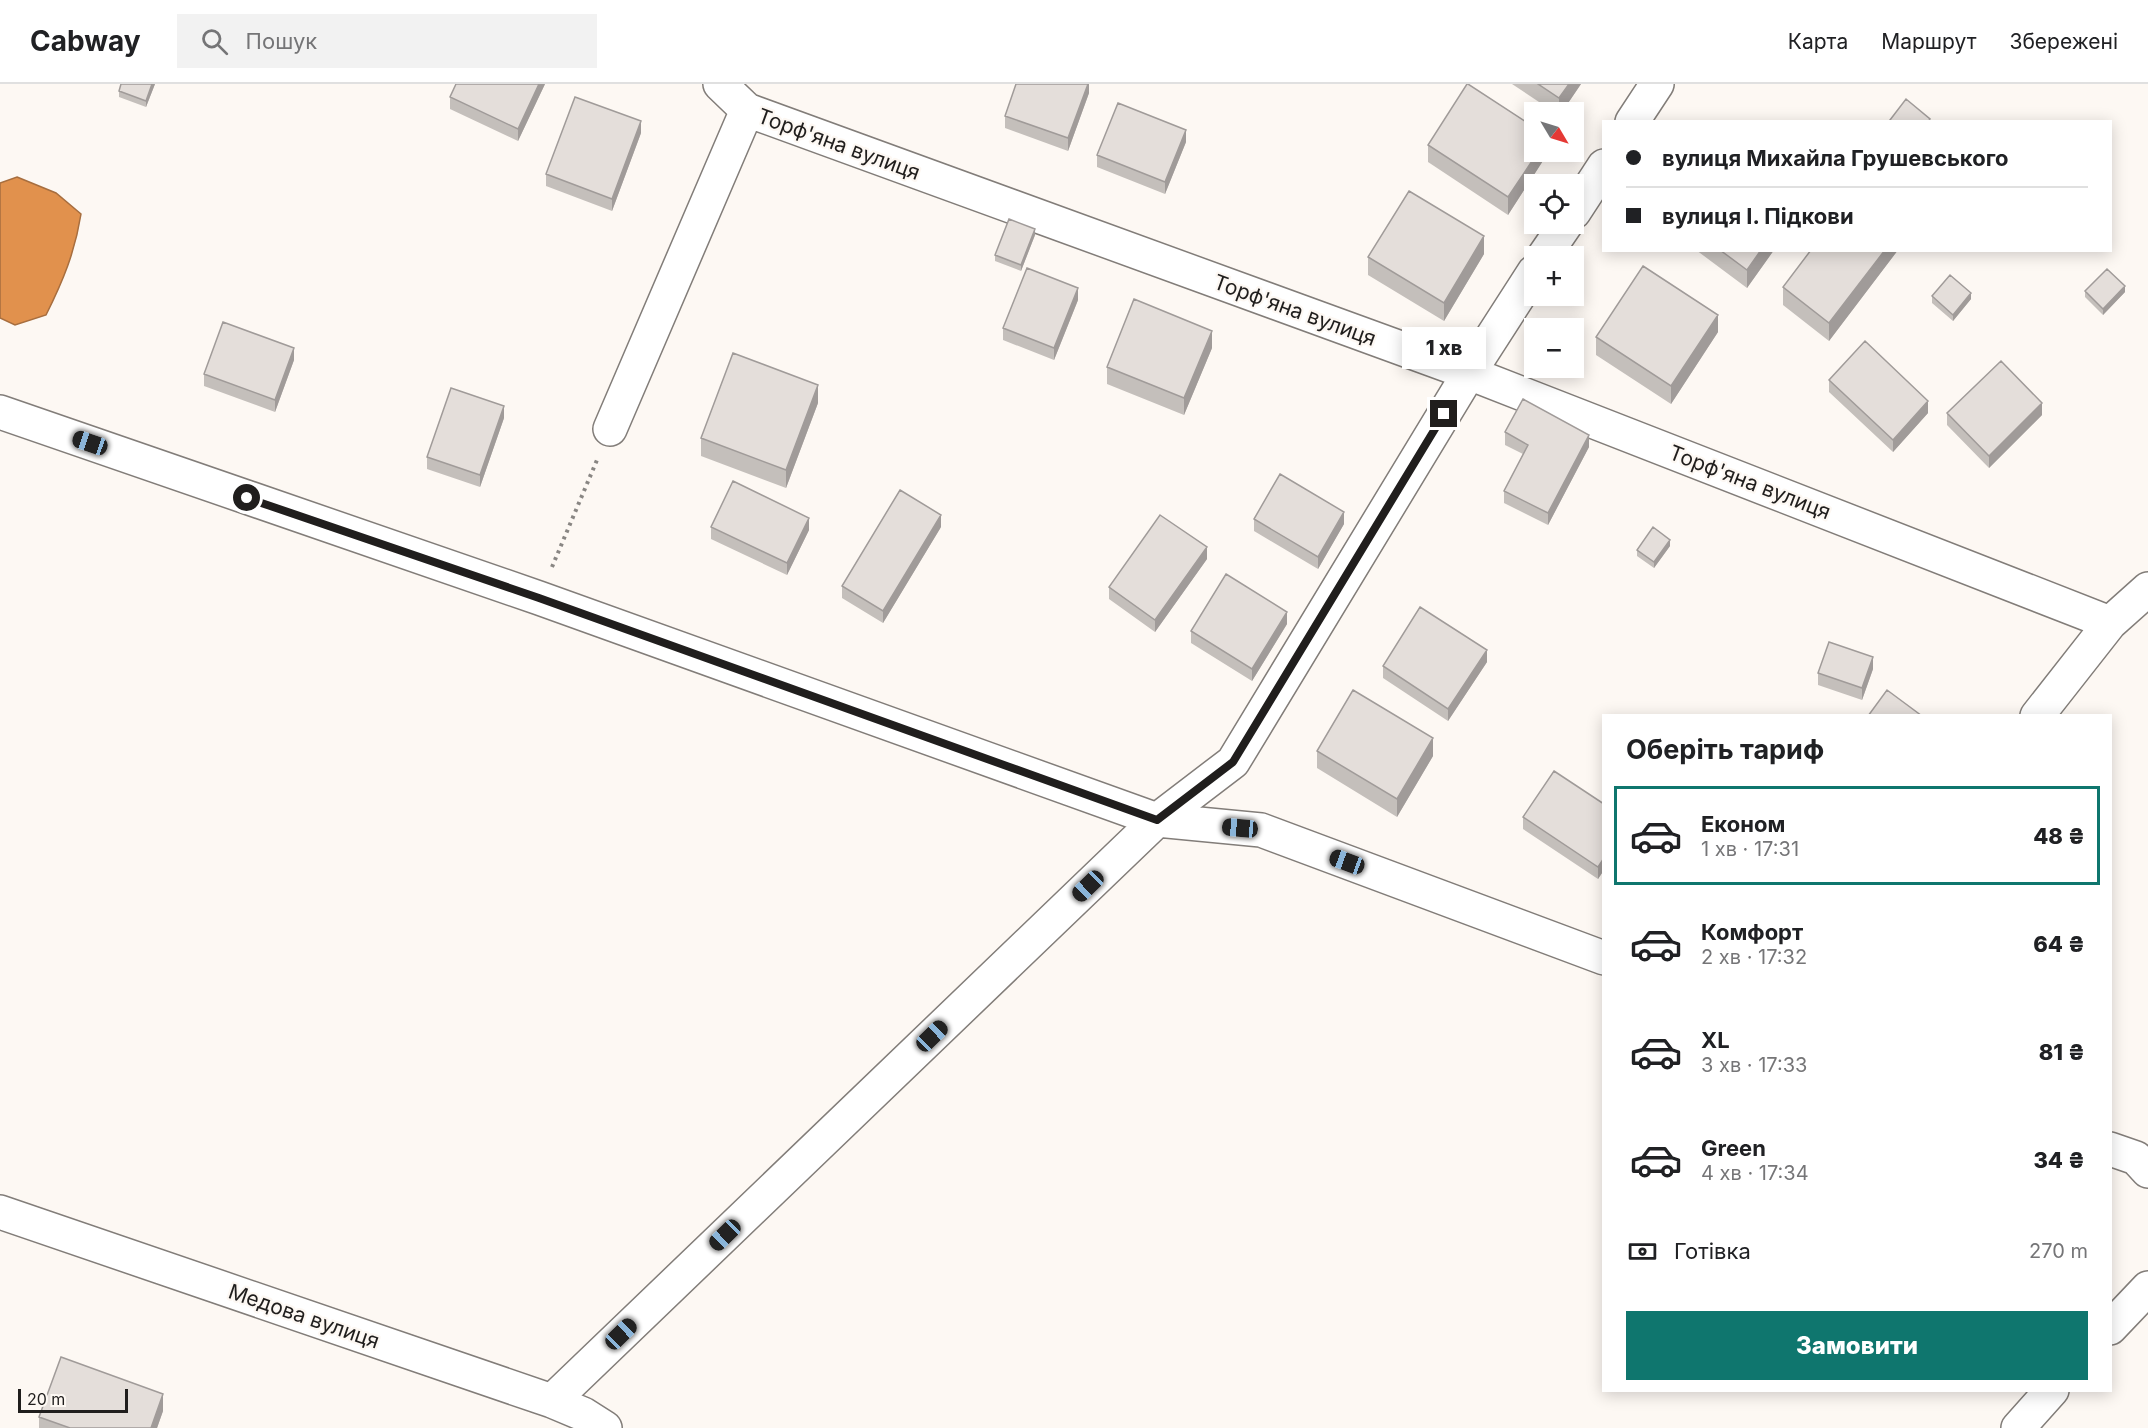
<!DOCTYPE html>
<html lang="uk">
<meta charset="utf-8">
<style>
body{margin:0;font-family:Inter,sans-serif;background:#f2f2f2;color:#202124;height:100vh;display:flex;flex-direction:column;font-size:22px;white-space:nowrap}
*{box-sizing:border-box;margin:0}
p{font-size:20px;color:#757577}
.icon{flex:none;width:33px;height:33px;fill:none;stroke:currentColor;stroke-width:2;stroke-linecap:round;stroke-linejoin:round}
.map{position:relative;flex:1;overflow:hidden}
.sheet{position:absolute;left:1602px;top:630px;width:510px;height:678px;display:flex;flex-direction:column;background:#fff;border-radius:0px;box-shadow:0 3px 15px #0003}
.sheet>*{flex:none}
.hud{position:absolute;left:1602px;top:36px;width:510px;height:132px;border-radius:0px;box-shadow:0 3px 15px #0003;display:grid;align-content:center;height:132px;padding:0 24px;background:#fff}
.needle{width:39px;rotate:128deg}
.buttons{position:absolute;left:1524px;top:18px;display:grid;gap:12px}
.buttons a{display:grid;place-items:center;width:60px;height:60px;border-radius:0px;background:#fff;box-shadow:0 3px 15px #0003;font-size:30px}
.scale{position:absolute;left:18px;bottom:15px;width:110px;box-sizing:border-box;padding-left:6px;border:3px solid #201e1d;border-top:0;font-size:16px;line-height:21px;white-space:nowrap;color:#201e1d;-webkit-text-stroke:4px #fdf8f3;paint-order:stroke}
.end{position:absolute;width:27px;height:27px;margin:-14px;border:8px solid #201e1d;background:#fff;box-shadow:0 0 0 3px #fff}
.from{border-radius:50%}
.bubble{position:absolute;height:42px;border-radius:0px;background:#fff;box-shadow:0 3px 15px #0003;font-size:20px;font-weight:800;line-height:42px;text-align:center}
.car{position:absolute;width:18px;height:36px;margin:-18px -9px;border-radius:8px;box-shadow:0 0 4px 2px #0007;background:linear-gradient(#222 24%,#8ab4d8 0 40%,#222 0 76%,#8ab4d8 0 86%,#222 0)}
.hud b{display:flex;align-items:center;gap:21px;height:57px;font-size:22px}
.hud b+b{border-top:2px solid #e0e0e0}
.hud i{width:15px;height:15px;background:#202124}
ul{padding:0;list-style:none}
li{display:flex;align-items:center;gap:18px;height:99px;margin:0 12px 9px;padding:0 12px;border:3px solid transparent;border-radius:0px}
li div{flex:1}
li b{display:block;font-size:22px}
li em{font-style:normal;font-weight:800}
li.on{border-color:#0f766e}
li>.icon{width:54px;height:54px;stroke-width:1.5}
h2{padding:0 24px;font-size:27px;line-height:72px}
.pay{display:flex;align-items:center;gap:15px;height:66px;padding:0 24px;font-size:22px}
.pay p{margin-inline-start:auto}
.cta{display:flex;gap:12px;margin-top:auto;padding:12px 24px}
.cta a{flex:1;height:69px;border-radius:0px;background:#0f766e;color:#fff;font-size:24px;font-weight:800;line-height:69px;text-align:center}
header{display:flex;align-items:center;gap:36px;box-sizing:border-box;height:84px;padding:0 30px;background:#fff;border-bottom:2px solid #e0e0e0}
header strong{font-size:28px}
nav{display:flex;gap:33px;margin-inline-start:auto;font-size:21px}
.search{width:420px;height:54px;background:#f2f2f2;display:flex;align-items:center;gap:15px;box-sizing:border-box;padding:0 21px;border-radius:0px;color:#757577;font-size:22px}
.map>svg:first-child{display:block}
.water{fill:#e1914d;stroke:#a76e3f;stroke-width:1.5}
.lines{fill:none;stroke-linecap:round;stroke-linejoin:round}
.minor-casing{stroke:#827d79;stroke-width:36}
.path{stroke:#898683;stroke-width:4;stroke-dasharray:3 4.5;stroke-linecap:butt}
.minor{stroke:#fff;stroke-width:33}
.wall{fill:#c4bfbb}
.shaded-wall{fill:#a09b99}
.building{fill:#e4deda;stroke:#a09b99;stroke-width:1.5}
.route{stroke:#201e1d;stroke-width:8}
.labels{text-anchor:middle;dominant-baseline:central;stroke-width:4.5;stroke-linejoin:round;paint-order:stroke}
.street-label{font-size:21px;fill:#201e1d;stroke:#fdf8f3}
</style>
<header>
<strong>Cabway</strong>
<div class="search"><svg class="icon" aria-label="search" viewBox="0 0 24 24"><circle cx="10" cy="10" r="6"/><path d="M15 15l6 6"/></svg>Пошук</div>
<nav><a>Карта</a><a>Маршрут</a><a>Збережені</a></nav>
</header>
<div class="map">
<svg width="2148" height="1344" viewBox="0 0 2148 1344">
<rect width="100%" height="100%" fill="#fdf8f3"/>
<path class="water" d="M17,93L56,109L81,130C75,168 63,197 46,231L15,241L0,234V99Z"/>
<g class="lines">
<g class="minor-casing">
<path id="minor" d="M720,0L747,26L1469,289L2110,539
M1632,38L1657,0
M1574,128L1604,82
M1544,172L1566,140
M0,328L539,514L1157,736L1261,746L1604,874
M610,345L747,26
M2037,632L2110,539L2148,505
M2110,1065L2136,1074L2148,1087
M0,1128L552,1317L583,1330L605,1344
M2110,1244L2148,1204
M552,1317L1157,736L1233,678L1469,289L1534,188
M2018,1344L2052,1306"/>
</g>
<path class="path" d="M552,483L597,376"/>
<use href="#minor" class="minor"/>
</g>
<path class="wall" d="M121,0H155L146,23L119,13V7Z
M545,0L518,57L450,25V13Z
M1089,0V9L1068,67L1005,44V32Z
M1512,0H1581L1562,28H1554Z
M641,49L612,127L546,102V90Z
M1186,58L1165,110L1097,83V71Z
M1428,61L1548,68V69L1508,131L1428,78Z
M1035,151L1021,187L995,177V171Z
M1696,166H1774L1747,204Z
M1811,166H1898L1829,257L1783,221V203Z
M1484,170L1444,237L1368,191V173Z
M2085,207L2125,208L2103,231L2085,213Z
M1932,212L1971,215L1953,237L1932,219Z
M1078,216L1054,276L1003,256V244Z
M1718,248L1671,320L1596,271V253Z
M1212,264L1184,331L1107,300V283Z
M294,276L275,328L204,302V290Z
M1829,296L1928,329L1893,368L1829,308Z
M818,319L786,404L701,372V354Z
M1947,329L2042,331L1989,384L1947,341Z
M504,334L480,403L427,385V373Z
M1505,348L1589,363L1548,441L1504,419V407L1523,370L1505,361Z
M1254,435L1344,440L1318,485L1254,447Z
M711,443L809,446L787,491L711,455Z
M941,443L883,539L842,514V502Z
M1670,462L1654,484L1637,472V466Z
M1207,475L1155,548L1109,515V503Z
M1287,540L1252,597L1191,559V547Z
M1487,578L1448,637L1383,594V582Z
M1873,585L1862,616L1818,601V589Z
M1317,667L1433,672L1397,733L1317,684Z
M1604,720V786L1598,795L1523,745V733Z
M163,1327L157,1344H39V1333Z"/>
<path class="shaded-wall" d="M152,0H155L146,23V17Z
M539,0H545L518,57V45Z
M1088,0H1089V9L1068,67V54Z
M1569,0H1581L1562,28H1559V14Z
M641,37V49L612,127V115Z
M1186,46V58L1165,110V98Z
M1538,68H1548V69L1508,131V113Z
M1035,145V151L1021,187V181Z
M1484,152V170L1444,237V219Z
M1761,166H1774L1747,204V186Z
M1885,166H1898L1829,257V239Z
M2125,202V208L2103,231V225Z
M1078,204V216L1054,276V264Z
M1971,209V215L1953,237V231Z
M1718,231V248L1671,320V302Z
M1212,247V264L1184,331V314Z
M294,264V276L275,328V316Z
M818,301V319L786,404V386Z
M1928,317V329L1893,368V356Z
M2042,319V331L1989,384V372Z
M504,322V334L480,403V391Z
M1589,351V363L1548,441V429Z
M1344,428V440L1318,485V473Z
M941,431V443L883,539V527Z
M809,434V446L787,491V479Z
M1670,456V462L1654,484V478Z
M1207,463V475L1155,548V536Z
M1287,528V540L1252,597V585Z
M1487,566V578L1448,637V625Z
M1873,573V585L1862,616V604Z
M1433,654V672L1397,733V715Z
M1604,774V786L1598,795V783Z
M163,1310V1327L157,1344H151Z"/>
<path class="building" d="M121,0H152L146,17L119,7Z
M456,0H539L518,45L450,13Z
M1016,0H1088L1068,54L1005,32Z
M1467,0H1468L1534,43V68H1538L1508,113L1428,61Z
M1538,0H1569L1559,14Z
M575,13L641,37L612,115L546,90Z
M1906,15L1930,35L1928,38H1892L1890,36Z
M1118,19L1186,46L1165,98L1097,71Z
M1409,107L1484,152L1444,219L1368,173Z
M1009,135L1035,145L1021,181L995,171Z
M1720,166H1761L1747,186Z
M1811,166H1885L1829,239L1783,203Z
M1643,182L1718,231L1671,302L1596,253Z
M1027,184L1078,204L1054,264L1003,244Z
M2107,185L2125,202L2103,225L2085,207Z
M1950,191L1971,209L1953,231L1932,212Z
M1134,215L1212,247L1184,314L1107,283Z
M223,238L294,264L275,316L204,290Z
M1865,257L1928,317L1893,356L1829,296Z
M733,269L818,301L786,386L701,354Z
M2001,277L2042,319L1989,372L1947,329Z
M451,304L504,322L480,391L427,373Z
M1523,315L1589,351L1548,429L1504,407L1528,361L1505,348Z
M1280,390L1344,428L1318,473L1254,435Z
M733,397L809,434L787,479L711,443Z
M900,406L941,431L883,527L842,502Z
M1160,431L1207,463L1155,536L1109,503Z
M1653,443L1670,456L1654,478L1637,466Z
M1226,490L1287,528L1252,585L1191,547Z
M1420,523L1487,566L1448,625L1383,582Z
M1829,558L1873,573L1862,604L1818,589Z
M1353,606L1433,654L1397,715L1317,667Z
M1887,606L1922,632H1868Z
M1554,687L1604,720V774L1598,783L1523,733Z
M61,1273L163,1310L151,1344H70L39,1333Z"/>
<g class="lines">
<path class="route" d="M247,414L539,514L1157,736L1233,678L1444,330"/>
</g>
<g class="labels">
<g class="street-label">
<text transform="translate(839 60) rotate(20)">Торф'яна вулиця</text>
<text transform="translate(1295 226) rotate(20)">Торф'яна вулиця</text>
<text transform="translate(1750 398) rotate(21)">Торф'яна вулиця</text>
<text transform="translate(304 1232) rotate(19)">Медова вулиця</text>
</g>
</g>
</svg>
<div class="buttons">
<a><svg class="needle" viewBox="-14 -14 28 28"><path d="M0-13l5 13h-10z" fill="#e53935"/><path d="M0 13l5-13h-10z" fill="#757577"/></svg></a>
<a><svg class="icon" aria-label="locate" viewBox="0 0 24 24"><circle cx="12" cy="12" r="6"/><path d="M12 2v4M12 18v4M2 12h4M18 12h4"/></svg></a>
<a>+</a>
<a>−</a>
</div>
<div class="scale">20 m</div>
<i class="end from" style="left:247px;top:414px"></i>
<i class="end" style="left:1444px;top:330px"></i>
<div class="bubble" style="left:1402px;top:243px;width:84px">1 хв</div>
<i class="car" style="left:90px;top:359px;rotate:289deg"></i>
<i class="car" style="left:1240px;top:744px;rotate:275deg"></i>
<i class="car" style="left:1347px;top:778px;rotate:290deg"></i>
<i class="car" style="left:1088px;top:802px;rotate:226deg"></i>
<i class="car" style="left:932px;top:952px;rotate:46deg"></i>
<i class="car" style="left:725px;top:1151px;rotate:226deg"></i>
<i class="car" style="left:621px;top:1250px;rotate:46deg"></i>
<div class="hud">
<b><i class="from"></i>вулиця Михайла Грушевського</b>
<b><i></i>вулиця І. Підкови</b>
</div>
<section class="sheet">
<h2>Оберіть тариф</h2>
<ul>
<li class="on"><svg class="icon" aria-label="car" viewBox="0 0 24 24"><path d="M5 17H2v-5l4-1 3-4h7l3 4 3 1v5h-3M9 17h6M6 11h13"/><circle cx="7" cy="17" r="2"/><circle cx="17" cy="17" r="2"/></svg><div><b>Економ</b><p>1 хв · 17:31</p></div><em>48 ₴</em></li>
<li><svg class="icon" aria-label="car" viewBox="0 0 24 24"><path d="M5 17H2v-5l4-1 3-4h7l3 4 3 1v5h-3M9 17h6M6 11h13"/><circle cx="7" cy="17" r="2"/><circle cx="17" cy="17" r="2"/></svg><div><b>Комфорт</b><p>2 хв · 17:32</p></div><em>64 ₴</em></li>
<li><svg class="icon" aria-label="car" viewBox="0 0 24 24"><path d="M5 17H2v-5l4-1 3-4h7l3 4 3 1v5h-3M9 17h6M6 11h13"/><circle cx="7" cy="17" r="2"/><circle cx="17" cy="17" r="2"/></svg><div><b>XL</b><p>3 хв · 17:33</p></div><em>81 ₴</em></li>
<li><svg class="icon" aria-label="car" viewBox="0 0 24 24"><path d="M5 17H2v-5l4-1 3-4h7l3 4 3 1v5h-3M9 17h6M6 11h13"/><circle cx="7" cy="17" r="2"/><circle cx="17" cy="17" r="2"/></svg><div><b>Green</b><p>4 хв · 17:34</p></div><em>34 ₴</em></li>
</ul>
<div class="pay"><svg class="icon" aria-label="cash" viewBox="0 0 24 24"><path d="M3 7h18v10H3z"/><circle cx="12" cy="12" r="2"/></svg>Готівка<p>270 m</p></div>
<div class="cta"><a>Замовити</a></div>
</section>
</div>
